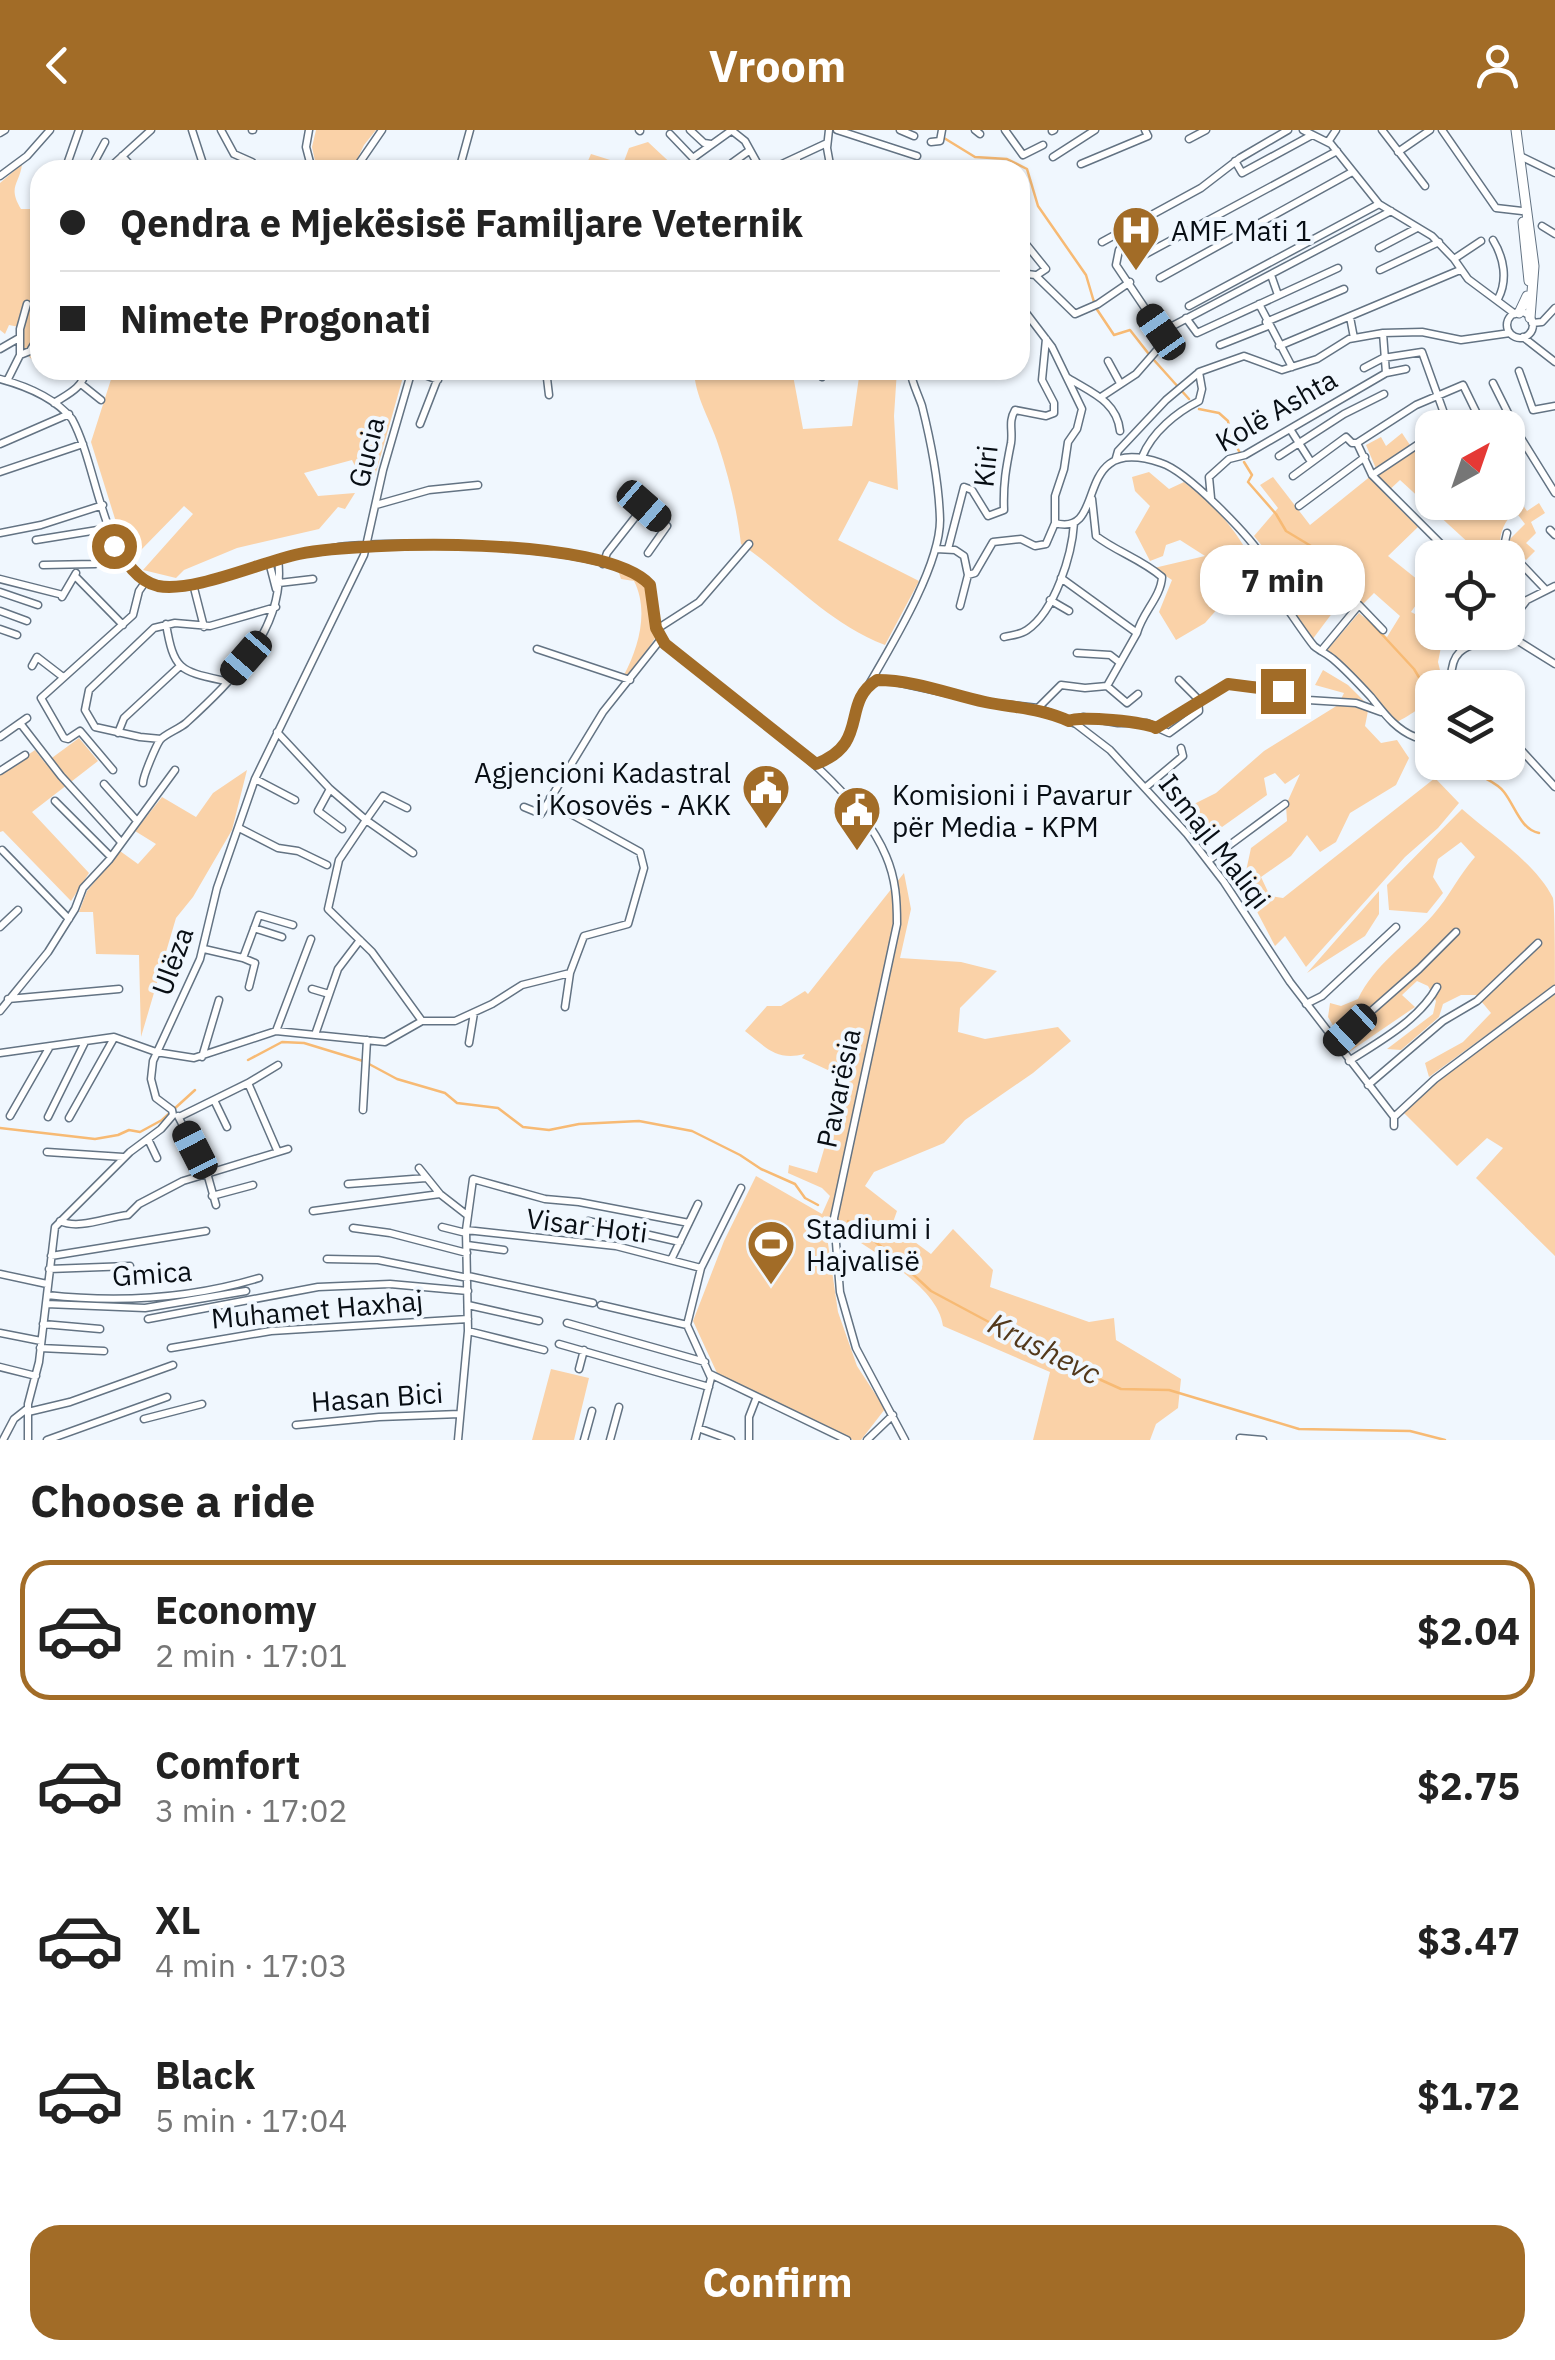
<!DOCTYPE html>
<meta charset="utf-8">
<style>
body{margin:0;font-family:"IBM Plex Sans",sans-serif;background:#f2f2f2;color:#222;height:100vh;display:flex;flex-direction:column;font-size:38px;white-space:nowrap}
*{box-sizing:border-box;margin:0}
p{font-size:32px;color:#767676}
.icon{flex:none;width:55px;height:55px;fill:none;stroke:currentColor;stroke-width:2;stroke-linecap:round;stroke-linejoin:round}
.map{position:relative;height:1310px;overflow:hidden}
.side{display:flex;flex-direction:column;background:#fff;flex:1}
.side>*{flex:none}
.hud{position:absolute;left:30px;top:30px;width:1000px;height:220px;border-radius:30px;box-shadow:0 2px 8px #0004;display:grid;align-content:center;height:220px;padding:0 30px;background:#fff}
.needle{width:65px;rotate:40deg}
.buttons{position:absolute;left:1415px;top:280px;display:grid;gap:20px}
.buttons a{display:grid;place-items:center;width:110px;height:110px;border-radius:20px;background:#fff;box-shadow:0 2px 8px #0004;font-size:50px}
.end{position:absolute;width:45px;height:45px;margin:-22px;border:12px solid #a26c27;background:#fff;box-shadow:0 0 0 5px #fff}
.from{border-radius:50%}
.bubble{position:absolute;height:70px;border-radius:30px;background:#fff;box-shadow:0 2px 8px #0004;font-size:32px;font-weight:700;line-height:70px;text-align:center}
.car{position:absolute;width:30px;height:60px;margin:-30px -15px;border-radius:12px;box-shadow:0 0 8px 2px #0007;background:linear-gradient(#222 24%,#8ab4d8 0 40%,#222 0 76%,#8ab4d8 0 86%,#222 0)}
.hud b{display:flex;align-items:center;gap:35px;height:95px;font-size:38px}
.hud b+b{border-top:2px solid #e0e0e0}
.hud i{width:25px;height:25px;background:#222}
ul{padding:0;list-style:none}
li{display:flex;align-items:center;gap:30px;height:140px;margin:0 20px 15px;padding:0 10px;border:5px solid transparent;border-radius:30px}
li div{flex:1}
li b{display:block;font-size:38px}
li em{font-style:normal;font-weight:700}
li.active{border-color:#a26c27}
li>.icon{width:90px;height:90px;stroke-width:1.5}
h2{padding:0 30px;font-size:45px;line-height:120px}
.primary-button{display:flex;gap:20px;margin-top:auto;padding:20px 30px}
.primary-button a{flex:1;height:115px;border-radius:30px;background:#a26c27;color:#fff;font-size:40px;font-weight:700;line-height:115px;text-align:center}
header{display:flex;justify-content:space-between;align-items:center;height:130px;padding:0 30px;background:#a26c27;color:#fff;font-size:45px;font-weight:700}
.map>svg:first-child{display:block}
.green{fill:#fad2a8}
.lines{fill:none;stroke-linecap:round;stroke-linejoin:round}
.stream{stroke:#f7ba74;stroke-width:2.5}
.minor-casing{stroke:#637383;stroke-width:9}
.major-casing{stroke:#637383;stroke-width:11}
.minor{stroke:#fff;stroke-width:6}
.major{stroke:#fff;stroke-width:9}
.route{stroke:#a26c27;stroke-width:12}
.labels{text-anchor:middle;dominant-baseline:central;stroke-width:8;stroke-linejoin:round;paint-order:stroke}
.poi-label{font-size:28px;fill:#080e14;stroke:#f0f7fe;text-anchor:start}
.street-label{font-size:28px;fill:#080e14;stroke:#f0f7fe}
.water-label{font-size:30px;font-style:italic;fill:#52381a;stroke:#f0f7fe}
</style>
<header><svg class="icon" aria-label="back" viewBox="0 0 24 24"><path d="M15 5l-7 7 7 7"/></svg>Vroom<svg class="icon" aria-label="person" viewBox="0 0 24 24"><circle cx="12" cy="8" r="4"/><path d="M4 21q1-7 8-7t8 7"/></svg></header>
<div class="map">
<svg width="1555" height="1310" viewBox="0 0 1555 1310">
<rect width="100%" height="100%" fill="#f0f7fe"/>
<path class="green" d="M316,0H376L364,15L352,40H317L312,17Z
M648,12L678,40H584L591,24L623,34L629,18Z
M22,34C20,54 7,56 21,79H34L40,75V237L23,221L24,198L9,195L5,204L0,200V53Z
M114,240H405L375,346L367,350L361,348L352,330L304,343L318,366L355,363L345,379L338,377L319,399L237,418L184,440L176,448L143,440L193,384L184,376L140,421L121,408L91,312Z
M694,240H792L803,299L852,296L860,240H897L894,286L898,360L869,351L838,410L919,451L885,515C826,492 792,449 741,414C737,380 729,347 718,314C710,289 695,267 694,240Z
M1402,303L1416,324L1432,313V372H1508V364L1513,361L1527,381L1539,373L1545,383L1531,392L1536,403L1526,413L1535,421L1526,430L1509,410L1525,394L1515,381C1503,393 1499,404 1500,421L1508,427H1484L1400,350L1385,364L1418,397L1388,426L1428,458L1411,482L1423,488L1441,517L1438,532L1444,557L1432,558C1431,575 1410,584 1396,593L1327,520L1359,483L1387,507L1400,486L1374,463L1362,475L1348,462L1312,510L1278,455L1272,428L1254,406L1278,378L1260,355L1273,347L1310,395L1377,341L1366,315L1381,307L1386,316Z
M1149,342L1169,359L1184,352C1209,371 1229,391 1245,418L1237,444L1246,457L1219,477L1205,493L1176,510L1159,482L1172,450L1154,438L1205,426L1180,410L1166,415L1163,426L1150,431L1135,402L1150,376L1135,361L1132,347Z
M618,440L632,444L646,454L655,508L637,537L628,546L624,545C639,517 649,480 634,451L621,449Z
M1323,540L1348,555L1369,576L1365,596L1381,613L1397,610L1409,628L1396,655L1350,683L1336,712L1320,722L1307,705L1291,726L1261,747L1270,766L1283,768L1435,648L1459,673L1438,698L1405,727L1306,837L1285,806L1275,816L1243,755L1251,718L1287,691L1286,675L1300,644L1285,654L1275,643L1264,648L1267,665L1208,707L1192,689V675L1216,663L1264,621L1338,575L1344,563L1315,555Z
M79,608L98,631L32,682L89,743L71,771L3,701L0,702V644L35,620L45,633Z
M247,640L232,700L193,767L176,788L141,907L139,825L96,824L93,782H79L87,761L120,721L138,734L156,714L135,701L162,667L196,687L213,663Z
M1462,679C1491,705 1536,733 1553,768C1555,780 1555,838 1555,855L1429,947L1425,933L1463,912L1491,883L1476,865H1461L1443,874L1439,887L1401,920L1387,919L1433,884L1436,871L1428,856L1417,851L1402,865L1415,877L1349,922L1328,887L1330,873L1341,876L1358,869C1374,835 1408,813 1433,785C1449,767 1459,745 1475,727L1461,712L1438,729L1433,747L1443,763L1427,783L1389,780L1387,755Z
M904,743L911,779L900,828L961,832L997,841L960,878L958,902L985,909L1058,897L1071,911L1033,943L965,990L944,1013L874,1042L865,1056L897,1081L892,1095L931,1124L953,1099L993,1140L990,1157L1089,1192L1114,1188L1116,1210L1181,1249L1178,1278L1156,1294L1150,1310H1033L1050,1242L943,1196C937,1150 854,1114 824,1086L838,1182L857,1236L885,1279L861,1310H853L717,1243L693,1191L724,1111L756,1046L822,1084L830,1066L822,1058L788,1043L789,1035L817,1043L845,948L802,928L805,924C776,931 767,918 745,901L767,876H781L805,861L808,864Z
M1379,761V784L1365,806L1307,843Z
M1555,862V1126L1476,1048L1503,1018L1487,1008L1457,1036L1401,980L1475,919Z
M551,1239L589,1248L574,1310H532Z"/>
<g class="lines">
<path class="stream" d="M944,8L975,27L1007,29L1027,39L1038,76L1086,145L1094,172
M1096,178L1114,205L1130,200L1148,223
M1153,229L1189,269
M1199,279L1219,283L1228,291L1231,306L1241,325
M1244,332L1252,345L1248,352L1276,384L1286,401L1311,416L1319,432L1337,443L1354,474
M1365,486L1414,539L1432,569
M1467,632C1476,649 1493,648 1504,662C1515,676 1521,700 1539,703
M248,930L282,912L304,913L363,931
M369,934L397,949L445,963L457,973L498,978L523,997L549,1000L579,994L639,991L692,1001L740,1025L761,1039L795,1054L805,1068L818,1075
M0,998L95,1009L118,1005L129,1000L140,1002L162,990L195,960
M848,1091L891,1124L931,1161L1015,1206L1087,1236L1101,1250L1121,1259L1169,1260L1299,1299L1410,1301L1445,1310"/>
<g class="minor-casing">
<path id="minor" d="M192,0L205,40
M221,0L234,24L252,32L257,40
M252,0H253
M309,0L306,17L312,40
M639,0L640,1
M690,0L704,13L711,14
M731,0L745,11L761,40
M829,0L827,18L831,40
M837,0L917,26
M900,0L914,6
M975,0L980,4
M1005,0L1023,25L1043,15
M1303,0L1331,14L1379,74L1432,106L1454,129L1468,149L1515,184
M1382,0L1425,56
M1442,0L1496,78L1522,81
M1052,1L1054,0
M0,3L5,0
M670,4L693,28L732,0
M1189,9L1206,0
M931,12L940,11L942,0
M1328,12L1336,0
M1398,22L1430,0
M122,26L135,40
M1520,26L1555,43
M1053,27L1095,0
M1235,31L1242,43L1312,5
M1081,34L1148,6L1145,0
M65,40L79,0
M90,40L105,12
M107,40L151,0
M370,40L360,32L382,0
M459,40L470,0
M730,40L732,33L750,20
M769,40L827,13
M797,40V29
M0,46L27,26L50,0
M1542,96L1555,104
M1021,108L1046,139L1037,145
M1493,110C1504,128 1508,150 1498,169
M1102,112L1201,58L1240,28L1288,0
M1379,118L1417,98
M1142,126L1337,21
M1454,129L1481,111
M1380,140L1439,112
M1020,143L1035,145L1075,184L1098,174L1130,152
M1271,145L1278,165
M1160,148L1352,42
M1259,174L1292,237
M1189,176L1379,74
M1507 195a13 13 0 1 1 26 0a13 13 0 1 1-26 0Z
M1350,187L1354,208
M1186,188L1197,203L1338,138
M1266,192L1344,159
M1532,193L1542,192L1555,178
M1161,202L1391,81
M1383,203L1386,243
M1523,207L1555,232
M1220,215L1268,196
M1279,216L1460,140
M0,219L19,208
M20,225L30,221L40,204
M1108,231L1120,253
M1364,238L1383,228L1422,222L1449,297
M412,240L438,250
M546,240L549,265
M1519,241L1533,280L1555,276
M822,247L824,240
M1068,248C1090,262 1117,271 1120,301
M0,249C26,256 55,268 72,289C96,333 101,417 141,448C172,471 238,440 272,431C294,425 317,421 339,417C396,409 612,413 650,455L657,499L665,514C731,571 853,646 886,726C896,749 897,771 897,794L834,1088L840,1162L856,1218L905,1310
M7,251L20,225V199L27,174
M1493,253L1519,305L1555,363
M81,254L101,270
M1101,267L1136,244L1164,212L1161,202L1116,135L1119,120L1134,101V94
M54,273C68,264 83,258 86,240
M420,294L441,240
M1290,299L1311,332
M1508,310L1519,305
M1357,313L1416,275L1463,255L1484,298
M1357,313L1372,345L1455,428
M0,314L69,284
M1279,326L1344,284L1384,264
M1142,327C1152,302 1177,282 1199,271L1202,259L1199,242L1244,226L1282,240L1317,229L1349,209L1383,203L1422,202L1461,210L1510,203
M1116,328L1118,321L1166,270L1197,244
M1508,341L1516,357
M0,342L83,314
M1372,345L1432,305
M1293,346L1346,307L1352,313H1357
M1211,368L1209,347L1229,329L1245,325L1386,243L1406,239
M1092,369L1096,406C1117,422 1141,429 1162,447C1161,467 1142,483 1137,503
M376,375L429,360L478,355
M1299,376L1365,327
M1055,393C1110,408 1069,302 1161,333C1187,341 1251,407 1265,431C1269,438 1268,446 1271,453C1274,460 1308,509 1314,516C1320,521 1327,524 1333,529C1346,540 1359,554 1371,567C1384,583 1395,599 1415,607L1432,597
M1550,400L1555,405
M0,403L41,395L103,375
M1507,403L1504,416L1546,460
M36,410L110,398
M936,419L955,420L964,426L968,445L960,476
M948,419L964,357L972,360L988,386L1004,380C1003,354 1006,338 1011,313C1013,300 1008,292 1015,280L1046,286L1054,283V273L1042,250L1046,209
M269,432L276,459
M603,434L607,423L644,376L667,396L648,423
M43,435L95,434L116,414
M968,445L975,443L993,412L1021,409L1035,416L1046,414L1055,393V366L1064,339L1068,312L1077,299L1082,279L1052,217L1020,175
M75,446L123,495
M0,449L63,465
M279,453L313,449
M193,454L204,497
M1555,456L1527,470L1509,493L1515,509L1555,534
M0,462L38,475
M62,467L76,443
M1508,467L1520,477
M1050,470L1069,481
M1424,471L1432,476
M0,481L27,491
M166,494C174,541 180,541 225,551
M0,499L17,505
M657,499L699,472L749,414
M1004,507C1012,505 1020,505 1027,500C1055,481 1072,425 1074,393
M537,519L630,550
M1321,521L1359,475L1383,500
M1077,523L1110,525L1119,532
M32,536L37,527L63,547
M873,551L887,550L993,573L1038,578L1076,594L1110,620L1187,704L1224,752L1290,852L1394,987V996
M1107,556L1127,573L1138,564
M1452,558C1446,509 1477,517 1511,504
M1038,578L1061,555L1085,558L1107,556L1137,503L1061,448
M1069,591L1083,587L1118,593H1147L1169,603L1199,581L1198,569L1179,550
M20,593L61,646L121,712
M1156,598L1228,554L1264,557L1308,570L1356,573L1381,582
M277,602L330,659L366,690L339,730L328,779L372,822L422,891
M118,603L124,588L179,537
M0,607L27,588
M161,609L140,607L95,597L85,580L89,560L154,498L175,493L210,496L276,477
M1512,610L1555,657
M816,634C862,617 845,596 864,563C888,521 940,438 940,390C939,353 931,312 922,276C918,264 912,253 910,240
M113,640L80,601L68,609L64,608L41,568L133,485L139,461L146,451
M0,641L25,625
M255,649L295,670
M143,653C143,646 156,616 160,610C165,604 179,599 186,593C233,550 287,497 278,429
M104,654L137,691
M1146,657L1183,626L1181,618
M330,659L318,681L342,699
M55,671L111,727
M524,677L541,684L603,582L661,509
M407,678L383,666L366,690L413,723
M239,698L278,718L298,721L327,735
M2,720L69,789
M1208,731L1285,674
M0,797L18,780
M254,798L282,807
M204,819L243,828L259,785L293,795
M243,828L255,833L249,857
M312,859L329,864
M8,869L119,859
M1306,874L1322,866L1396,797
M565,877L570,843
M0,881L48,822L75,779L83,758L109,730L175,640
M422,891H455L492,874L522,855L570,843L584,806L628,794L644,738L640,722L553,674L550,668
M276,901L311,809
M316,902L338,839L360,810
M469,913L474,883
M1335,913L1419,839L1456,802
M0,923L114,907L156,922L194,928L276,901L385,912L422,891
M202,927L219,870
M1349,931C1380,911 1419,890 1437,857
M248,953L278,935
M1368,955L1443,891L1477,871L1538,813
M214,970L227,997
M363,980L367,910
M10,986L49,918
M178,986L207,1043L216,1075
M48,987L85,912
M179,987L248,953L277,1020
M1394,987L1435,949L1555,859
M69,988L114,908
M148,1009L157,1028
M47,1022L123,1027
M419,1038L440,1064L467,1085
M348,1054L426,1048
M212,1066L253,1055
M313,1081L440,1064
M60,1091C79,1100 107,1087 128,1085L139,1074L183,1051L288,1019
M588,1091L680,1112
M442,1097L466,1103
M353,1098L390,1103L467,1123
M466,1100L616,1116L701,1138
M467,1115L504,1120
M51,1126L206,1101
M327,1129L378,1130L468,1148
M671,1130L698,1074
M49,1139L130,1136
M0,1144L47,1154
M468,1146L593,1173
M47,1165C119,1173 189,1169 259,1148
M46,1174L145,1178L246,1161
M468,1175L539,1191
M601,1175L687,1195
M148,1189L318,1157L390,1154L468,1161
M567,1193L705,1232
M43,1194L100,1199
M468,1201L544,1220
M0,1203L41,1211
M559,1214L709,1257
M40,1218L104,1221
M171,1218L271,1201L468,1189
M0,1237L36,1246
M579,1239L584,1220
M710,1244L847,1310
M28,1282L70,1272L173,1235
M144,1289L202,1274
M296,1295L379,1287L460,1284
M698,1298L731,1310
M1240,1308L1263,1310
M3,1310L14,1289L28,1278
M28,1310V1274L39,1232L55,1097L130,1022L161,999L173,985L172,980L156,968L151,949L153,931L200,829L217,758L255,649L364,425L383,340L412,240
M47,1310L167,1267
M458,1310L468,1201L466,1100L473,1049L545,1069L579,1072L689,1093
M584,1310L592,1281
M610,1310L619,1277
M695,1310L711,1248L687,1195L701,1138L741,1058
M749,1310V1287L756,1269
M867,1310L893,1285"/>
</g>
<g class="major-casing">
<path id="major" d="M1516,0L1534,136L1530,188
M1523,92L1529,151
M1519,183L1527,166"/>
</g>
<use href="#minor" class="minor"/>
<use href="#major" class="major"/>
</g>
<g class="lines">
<path class="route" d="M114,416L116,414C125,431 137,451 158,456C193,463 261,432 299,424C365,411 604,405 650,455L656,498L665,514L816,634C871,613 840,573 877,550C914,550 949,564 985,572C1015,578 1041,578 1069,591C1079,585 1146,592 1156,598L1228,554L1283,561"/>
</g>
<defs>
<g id="hospital-pin" transform="scale(2.5)"><path d="M0 17L-7.5 6A9.5 9.5 0 1 1 7.5 6Z" fill="#a26c27" stroke="#f0f7fe"/><path d="M-5-5h3v3.5h4V-5h3V5h-3V1.5h-4V5h-3Z" fill="#fff"/></g>
<g id="civic-pin" transform="scale(2.5)"><path d="M0 17L-7.5 6A9.5 9.5 0 1 1 7.5 6Z" fill="#a26c27" stroke="#f0f7fe"/><path d="M-.6-6.5H3V-4.5H.6V-3L4-1V1h2V6H-6V1h2V-1L-.6-3ZM-1.2 2.5V6h2.4V2.5Z" fill="#fff"/></g>
<g id="stadium-pin" transform="scale(2.5)"><path d="M0 17L-7.5 6A9.5 9.5 0 1 1 7.5 6Z" fill="#a26c27" stroke="#f0f7fe"/><path d="M0-5a6.5 5 0 1 0 0 10a6.5 5 0 1 0 0-10ZM-3.5-1.8h7v3.6h-7Z" fill="#fff"/></g>
</defs>
<g fill-rule="evenodd">
<use href="#hospital-pin" x="1136" y="100"/>
<use href="#civic-pin" x="766" y="658"/>
<use href="#civic-pin" x="857" y="680"/>
<use href="#stadium-pin" x="771" y="1114"/>
</g>
<g class="labels">
<g class="poi-label">
<text x="1171" y="100">AMF Mati 1</text>
<text x="731" y="642" text-anchor="end">Agjencioni Kadastral<tspan x="731" dy="32">i Kosovës - AKK</tspan></text>
<text x="892" y="664">Komisioni i Pavarur<tspan x="892" dy="32">për Media - KPM</tspan></text>
<text x="806" y="1098">Stadiumi i<tspan x="806" dy="32">Hajvalisë</tspan></text>
</g>
<g class="street-label">
<text transform="translate(1276 280) rotate(-30)">Kolë Ashta</text>
<text transform="translate(366 322) rotate(-76)">Gucia</text>
<text transform="translate(985 336) rotate(-84)">Kiri</text>
<text transform="translate(1215 711) rotate(52)">Ismajl Maliqi</text>
<text transform="translate(172 831) rotate(-70)">Ulëza</text>
<text transform="translate(838 958) rotate(-78)">Pavarësia</text>
<text transform="translate(587 1095) rotate(7)">Visar Hoti</text>
<text transform="translate(152 1143) rotate(-4)">Gmica</text>
<text transform="translate(317 1179) rotate(-5)">Muhamet Haxhaj</text>
<text transform="translate(377 1267) rotate(-4)">Hasan Bici</text>
</g>
<g class="water-label">
<text transform="translate(1045 1218) rotate(27)">Krushevc</text>
</g>
</g>
</svg>
<div class="buttons">
<a><svg class="needle" viewBox="-14 -14 28 28"><path d="M0-13l5 13h-10z" fill="#e53935"/><path d="M0 13l5-13h-10z" fill="#767676"/></svg></a>
<a><svg class="icon" aria-label="locate" viewBox="0 0 24 24"><circle cx="12" cy="12" r="6"/><path d="M12 2v4M12 18v4M2 12h4M18 12h4"/></svg></a>
<a><svg class="icon" aria-label="layers" viewBox="0 0 24 24"><path d="M12 4l9 5-9 5-9-5zM3 14l9 5 9-5"/></svg></a>
</div>
<i class="end from" style="left:114px;top:416px"></i>
<i class="end" style="left:1283px;top:561px"></i>
<div class="bubble" style="left:1200px;top:415px;width:165px">7 min</div>
<i class="car" style="left:1161px;top:202px;rotate:325deg"></i>
<i class="car" style="left:644px;top:376px;rotate:131deg"></i>
<i class="car" style="left:246px;top:528px;rotate:221deg"></i>
<i class="car" style="left:1350px;top:900px;rotate:227deg"></i>
<i class="car" style="left:195px;top:1020px;rotate:333deg"></i>
<div class="hud">
<b><i class="from"></i>Qendra e Mjekësisë Familjare Veternik</b>
<b><i></i>Nimete Progonati</b>
</div>
</div>
<section class="side">
<h2>Choose a ride</h2>
<ul>
<li class="active"><svg class="icon" aria-label="car" viewBox="0 0 24 24"><path d="M5 17H2v-5l4-1 3-4h7l3 4 3 1v5h-3M9 17h6M6 11h13"/><circle cx="7" cy="17" r="2"/><circle cx="17" cy="17" r="2"/></svg><div><b>Economy</b><p>2 min · 17:01</p></div><em>$2.04</em></li>
<li><svg class="icon" aria-label="car" viewBox="0 0 24 24"><path d="M5 17H2v-5l4-1 3-4h7l3 4 3 1v5h-3M9 17h6M6 11h13"/><circle cx="7" cy="17" r="2"/><circle cx="17" cy="17" r="2"/></svg><div><b>Comfort</b><p>3 min · 17:02</p></div><em>$2.75</em></li>
<li><svg class="icon" aria-label="car" viewBox="0 0 24 24"><path d="M5 17H2v-5l4-1 3-4h7l3 4 3 1v5h-3M9 17h6M6 11h13"/><circle cx="7" cy="17" r="2"/><circle cx="17" cy="17" r="2"/></svg><div><b>XL</b><p>4 min · 17:03</p></div><em>$3.47</em></li>
<li><svg class="icon" aria-label="car" viewBox="0 0 24 24"><path d="M5 17H2v-5l4-1 3-4h7l3 4 3 1v5h-3M9 17h6M6 11h13"/><circle cx="7" cy="17" r="2"/><circle cx="17" cy="17" r="2"/></svg><div><b>Black</b><p>5 min · 17:04</p></div><em>$1.72</em></li>
</ul>
<div class="primary-button"><a>Confirm</a></div>
</section>
